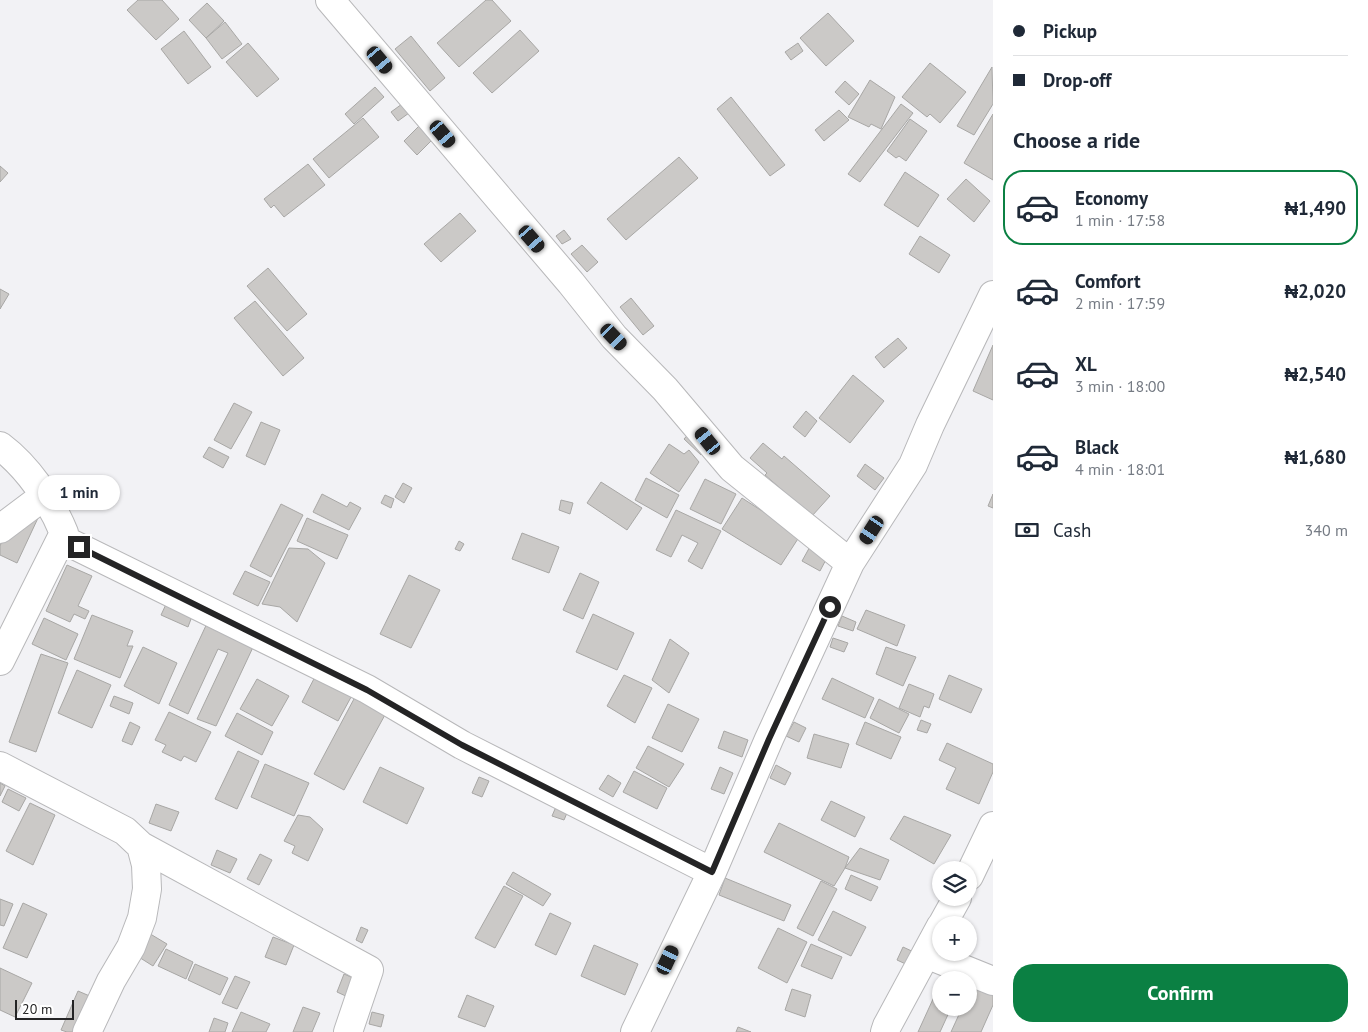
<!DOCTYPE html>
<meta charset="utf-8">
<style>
body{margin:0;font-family:"PT Sans",sans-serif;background:#f6f6f7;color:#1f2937;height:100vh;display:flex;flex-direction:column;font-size:19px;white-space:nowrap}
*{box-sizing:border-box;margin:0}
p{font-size:16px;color:#747a83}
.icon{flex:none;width:28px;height:28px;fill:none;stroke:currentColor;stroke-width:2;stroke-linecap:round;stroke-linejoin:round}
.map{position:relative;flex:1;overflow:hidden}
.drawer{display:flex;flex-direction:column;background:#fff;width:375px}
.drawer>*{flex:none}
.top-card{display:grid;align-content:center;height:110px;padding:0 20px;background:#fff}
.controls{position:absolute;left:932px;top:861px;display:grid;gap:10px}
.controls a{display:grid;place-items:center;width:45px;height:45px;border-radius:50%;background:#fff;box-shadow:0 1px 4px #0004;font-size:25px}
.scale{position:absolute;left:15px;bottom:12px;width:59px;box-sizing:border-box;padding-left:5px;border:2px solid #242425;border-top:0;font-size:14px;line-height:18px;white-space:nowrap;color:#242425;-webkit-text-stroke:4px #fff;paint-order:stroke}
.end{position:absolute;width:22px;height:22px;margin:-11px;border:6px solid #242425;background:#fff;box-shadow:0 0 0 2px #fff}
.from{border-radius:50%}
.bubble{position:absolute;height:35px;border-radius:18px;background:#fff;box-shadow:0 1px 4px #0004;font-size:16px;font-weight:700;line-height:35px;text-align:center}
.car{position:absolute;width:15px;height:30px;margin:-15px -8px;border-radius:6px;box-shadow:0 0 4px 1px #0007;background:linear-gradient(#222 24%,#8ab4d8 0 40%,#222 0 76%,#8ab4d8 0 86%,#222 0)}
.top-card b{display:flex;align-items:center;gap:18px;height:48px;font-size:19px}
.top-card b+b{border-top:1px solid #e0e1e3}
.top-card i{width:12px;height:12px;background:#1f2937}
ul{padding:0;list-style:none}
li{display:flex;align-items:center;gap:15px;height:75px;margin:0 10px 8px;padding:0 10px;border:2px solid transparent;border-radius:20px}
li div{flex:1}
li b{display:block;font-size:19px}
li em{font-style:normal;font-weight:700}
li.on{border-color:#0b8043}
li>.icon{width:45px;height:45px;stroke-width:1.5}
h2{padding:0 20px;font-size:22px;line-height:60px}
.pay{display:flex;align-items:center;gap:12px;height:55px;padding:0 20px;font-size:19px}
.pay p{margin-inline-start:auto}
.button{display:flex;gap:10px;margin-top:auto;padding:10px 20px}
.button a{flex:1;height:58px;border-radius:20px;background:#0b8043;color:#fff;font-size:20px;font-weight:700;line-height:58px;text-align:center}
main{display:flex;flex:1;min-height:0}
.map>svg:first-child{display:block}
.building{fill:#cbc9c7;stroke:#a8a7a5}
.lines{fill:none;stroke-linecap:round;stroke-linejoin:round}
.minor-casing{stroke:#b8b8ba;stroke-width:30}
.minor{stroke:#fff;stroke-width:28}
.route{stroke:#242425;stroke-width:6}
</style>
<main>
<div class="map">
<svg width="993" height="1032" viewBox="0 0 993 1032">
<rect width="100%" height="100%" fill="#f2f2f5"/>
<path class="building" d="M138,0H162L179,19L156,40L127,10Z
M486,0H492L511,21L459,67L437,43Z
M207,3L224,21L206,38L189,20Z
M828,13L854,41L826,66L800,38Z
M225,22L242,44L222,59L206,38Z
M520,30L539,51L492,93L473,73Z
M184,31L211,67L188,84L161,49Z
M411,36L445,78L430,91L395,49Z
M248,43L279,79L257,97L226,62Z
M798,43L803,51L791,60L785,52Z
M930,63L966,92L940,123L930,114L927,117L902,97Z
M992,67L993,104L974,135L957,126Z
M870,80L895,97L881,129L871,124L869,127L848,117Z
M845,81L859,94L849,105L835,92Z
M375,87L384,97L354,124L345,114Z
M731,97L785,165L770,176L717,109Z
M402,104L409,113L398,121L391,112Z
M901,104L913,113L860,182L848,174Z
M839,110L849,120L824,141L815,130Z
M993,114V180L964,163Z
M363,118L379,137L329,178L313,159Z
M910,119L927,131L906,161L899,156L896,158L887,151Z
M420,125L433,139L417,155L404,141Z
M679,157L698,178L626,240L607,219Z
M308,164L325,185L284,217L274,205L271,208L264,199Z
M0,166L8,173L0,182Z
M905,172L939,195L918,227L884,205Z
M966,179L990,201L974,222L947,199Z
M460,213L476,231L441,262L424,244Z
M564,230L571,239L562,244L556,236Z
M920,236L950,255L939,273L909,254Z
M582,245L598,262L587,272L571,254Z
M268,268L307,314L287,331L247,286Z
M0,289L9,294L0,309Z
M631,298L654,326L643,335L620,307Z
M255,301L304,358L283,376L234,318Z
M898,338L907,348L884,368L875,357Z
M993,345V400L973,391Z
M853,375L884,401L850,443L819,418Z
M234,403L252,412L231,449L214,440Z
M806,411L817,421L805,437L793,427Z
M261,422L280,430L265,465L246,456Z
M692,430L710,446L701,455L684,439Z
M763,443L782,459L784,456L830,496L812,516L765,475L767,473L750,458Z
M669,444L684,454L689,450L699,462L679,492L650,473Z
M209,447L229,457L223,468L203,457Z
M865,464L884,478L875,490L857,476Z
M646,478L679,495L667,518L635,500Z
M705,479L736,494L721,524L690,509Z
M601,482L642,508L627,530L587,503Z
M403,483L412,488L404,503L395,497Z
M322,494L347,507L350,502L361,508L349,530L313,512Z
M993,494V508L988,506Z
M385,495L394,499L391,508L381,503Z
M742,498L773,518L803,531L781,565L722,529Z
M561,500L573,503L570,514L559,510Z
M281,504L303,515L271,577L250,566Z
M676,510L721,531L702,569L688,561L698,543L682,535L671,557L656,550Z
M31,515L38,518L17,563L0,555V546L6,532L17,524L25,528Z
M307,518L348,535L337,559L297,541Z
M522,533L559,547L549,573L512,559Z
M459,541L464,544L460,551L455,549Z
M812,543L830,552L820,571L802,561Z
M289,548L308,549L325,563L297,622L280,607L262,604Z
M67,565L92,576L78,606L89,611L85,619L74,614L70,622L46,611Z
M245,571L270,582L258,606L233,594Z
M580,573L599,582L583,619L563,610Z
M409,575L440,590L411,648L380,634Z
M168,600L194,611L188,627L161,615Z
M866,610L905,625L897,646L857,629Z
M593,614L634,633L617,670L576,652Z
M92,615L133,631L127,646H133L120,678L74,659Z
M842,616L856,622L853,631L838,626Z
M44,618L78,634L66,660L32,644Z
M209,619L255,643L216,726L197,719L228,653L218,649L188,714L169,705Z
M833,638L848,643L844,652L830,647Z
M670,639L689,653L669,693L652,680Z
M143,647L177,663L159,704L124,686Z
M886,647L916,657L903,686L876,674Z
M41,654L68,663L36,752L9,742Z
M319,669L356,688L338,721L302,702Z
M77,670L111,685L92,728L58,713Z
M624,675L652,688L635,723L607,706Z
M949,675L982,689L971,713L939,699Z
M832,678L874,698L865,718L822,699Z
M257,679L289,696L272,726L240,709Z
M909,684L934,694L929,708L924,706L920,717L899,708Z
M114,696L133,703L129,714L110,706Z
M355,697L386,713L344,790L314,774Z
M879,699L909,714L899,733L870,718Z
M668,704L699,719L682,752L652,738Z
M169,712L211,732L196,762L184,756L181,761L162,752L166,745L155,740Z
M237,713L273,732L262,755L225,736Z
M921,720L931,724L927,733L917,730Z
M130,722L140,727L132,745L122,741Z
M794,722L806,728L799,742L786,736Z
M865,722L901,737L891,759L856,744Z
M724,731L748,740L742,757L718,748Z
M814,734L849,744L841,768L807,758Z
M947,743L993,764V772L979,804L946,789L956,768L939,760Z
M648,746L684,764L669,787L636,768Z
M238,751L259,761L237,809L215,799Z
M265,764L309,783L294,816L251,797Z
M776,765L791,773L785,785L770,778Z
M380,767L424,788L407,824L363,802Z
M720,767L733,773L724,794L711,789Z
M634,771L667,788L657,809L623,792Z
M608,775L621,783L613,797L599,789Z
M479,777L489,781L482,797L472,793Z
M0,783L5,786L0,796Z
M8,789L26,798L19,811L2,802Z
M831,801L865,817L855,837L821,820Z
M558,802L570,806L564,820L552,816Z
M30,803L55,815L33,865L6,851Z
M156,804L179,812L171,831L149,823Z
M298,815L310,817L323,829L308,861L292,853L295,846L284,841Z
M904,816L951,835L934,864L890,839Z
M779,823L849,857L845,868L834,886L764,852Z
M860,848L889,860L880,880L845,868Z
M217,850L237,859L230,873L211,865Z
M260,854L272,860L259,885L247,879Z
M513,872L551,894L543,906L506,884Z
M851,875L878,887L871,901L845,889Z
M725,878L791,905L784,921L719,895Z
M821,881L837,889L813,936L797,928Z
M504,886L523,896L495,948L475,938Z
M0,899L13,904L4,926L0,925Z
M23,903L47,914L27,958L3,948Z
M833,911L866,927L851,956L818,940Z
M550,913L571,923L556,955L535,945Z
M361,927L368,930L362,943L356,940Z
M778,928L807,942L787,983L758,968Z
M147,932L167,944L153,966L134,954Z
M273,937L294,945L286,965L265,957Z
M811,944L842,957L832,979L801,966Z
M594,945L638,964L625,995L581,976Z
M903,947L916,953L910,966L897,960Z
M166,949L193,962L186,979L158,966Z
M195,964L228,978L220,995L188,980Z
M0,968L32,983L15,1017L0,1010Z
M344,974L358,980L350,998L337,992Z
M944,975L955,980H941V1008H951L940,1032H918Z
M235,976L250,982L237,1009L222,1003Z
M973,984L993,993V1005L981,1032H951L962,1008H969V993Z
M792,989L811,995L805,1017L785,1010Z
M78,991L92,997L77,1032H67L61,1030Z
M467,995L494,1006L485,1027L458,1017Z
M303,1007L320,1013L312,1032H293Z
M241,1012L270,1024L266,1032H232Z
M372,1012L384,1015L381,1027L369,1024Z
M214,1018L228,1023L225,1032H209Z
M738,1027L751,1032H736Z"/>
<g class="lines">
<g class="minor-casing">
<path id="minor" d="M330,0L571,283L614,337L665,389L732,468L850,563
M0,446C28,467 51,501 64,533L0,661
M0,529L44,496
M62,539L367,689L462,745L712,872
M0,766L125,831L141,846L146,865L147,889L142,918L131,947L111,981L87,1032
M141,846L369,970L348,1032
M969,876L993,826
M942,925L957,898
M926,954L993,981
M635,1032L712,872L769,739L850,563L913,465L930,425L993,295
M885,1032L887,1026L941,926"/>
</g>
<use href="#minor" class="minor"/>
</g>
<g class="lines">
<path class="route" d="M79,547L367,690L462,745L712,872L769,739L830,607"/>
</g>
</svg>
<div class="controls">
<a><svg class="icon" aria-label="layers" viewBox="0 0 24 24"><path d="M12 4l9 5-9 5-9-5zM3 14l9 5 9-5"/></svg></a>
<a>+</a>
<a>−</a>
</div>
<div class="scale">20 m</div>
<i class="end from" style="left:830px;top:607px"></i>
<i class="end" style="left:79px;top:547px"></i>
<div class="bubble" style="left:38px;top:475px;width:82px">1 min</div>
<i class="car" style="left:380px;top:60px;rotate:140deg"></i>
<i class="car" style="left:443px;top:134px;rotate:140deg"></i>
<i class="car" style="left:532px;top:239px;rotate:139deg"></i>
<i class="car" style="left:614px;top:337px;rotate:136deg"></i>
<i class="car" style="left:708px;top:441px;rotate:321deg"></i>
<i class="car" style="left:872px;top:530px;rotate:213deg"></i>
<i class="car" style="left:668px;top:960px;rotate:25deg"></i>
</div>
<section class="drawer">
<div class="top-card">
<b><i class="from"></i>Pickup</b>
<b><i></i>Drop-off</b>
</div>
<h2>Choose a ride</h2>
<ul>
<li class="on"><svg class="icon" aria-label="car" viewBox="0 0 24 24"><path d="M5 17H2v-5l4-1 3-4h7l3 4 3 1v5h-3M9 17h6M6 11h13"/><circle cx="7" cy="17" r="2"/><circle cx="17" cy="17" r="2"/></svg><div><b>Economy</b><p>1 min · 17:58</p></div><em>₦1,490</em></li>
<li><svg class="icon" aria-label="car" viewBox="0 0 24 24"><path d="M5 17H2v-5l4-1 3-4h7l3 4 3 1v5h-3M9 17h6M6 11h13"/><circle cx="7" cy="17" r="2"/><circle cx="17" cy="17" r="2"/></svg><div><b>Comfort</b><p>2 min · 17:59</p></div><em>₦2,020</em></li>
<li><svg class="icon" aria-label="car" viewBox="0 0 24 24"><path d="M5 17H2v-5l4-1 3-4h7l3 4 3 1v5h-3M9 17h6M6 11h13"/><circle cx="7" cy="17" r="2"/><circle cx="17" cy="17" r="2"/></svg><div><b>XL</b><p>3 min · 18:00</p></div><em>₦2,540</em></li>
<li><svg class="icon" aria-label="car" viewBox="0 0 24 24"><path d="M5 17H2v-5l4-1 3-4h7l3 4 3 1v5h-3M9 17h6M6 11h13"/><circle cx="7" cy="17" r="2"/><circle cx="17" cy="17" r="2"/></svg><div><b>Black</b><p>4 min · 18:01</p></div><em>₦1,680</em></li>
</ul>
<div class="pay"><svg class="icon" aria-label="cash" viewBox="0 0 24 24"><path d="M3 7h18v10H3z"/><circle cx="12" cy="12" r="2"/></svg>Cash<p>340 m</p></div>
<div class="button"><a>Confirm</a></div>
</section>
</main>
